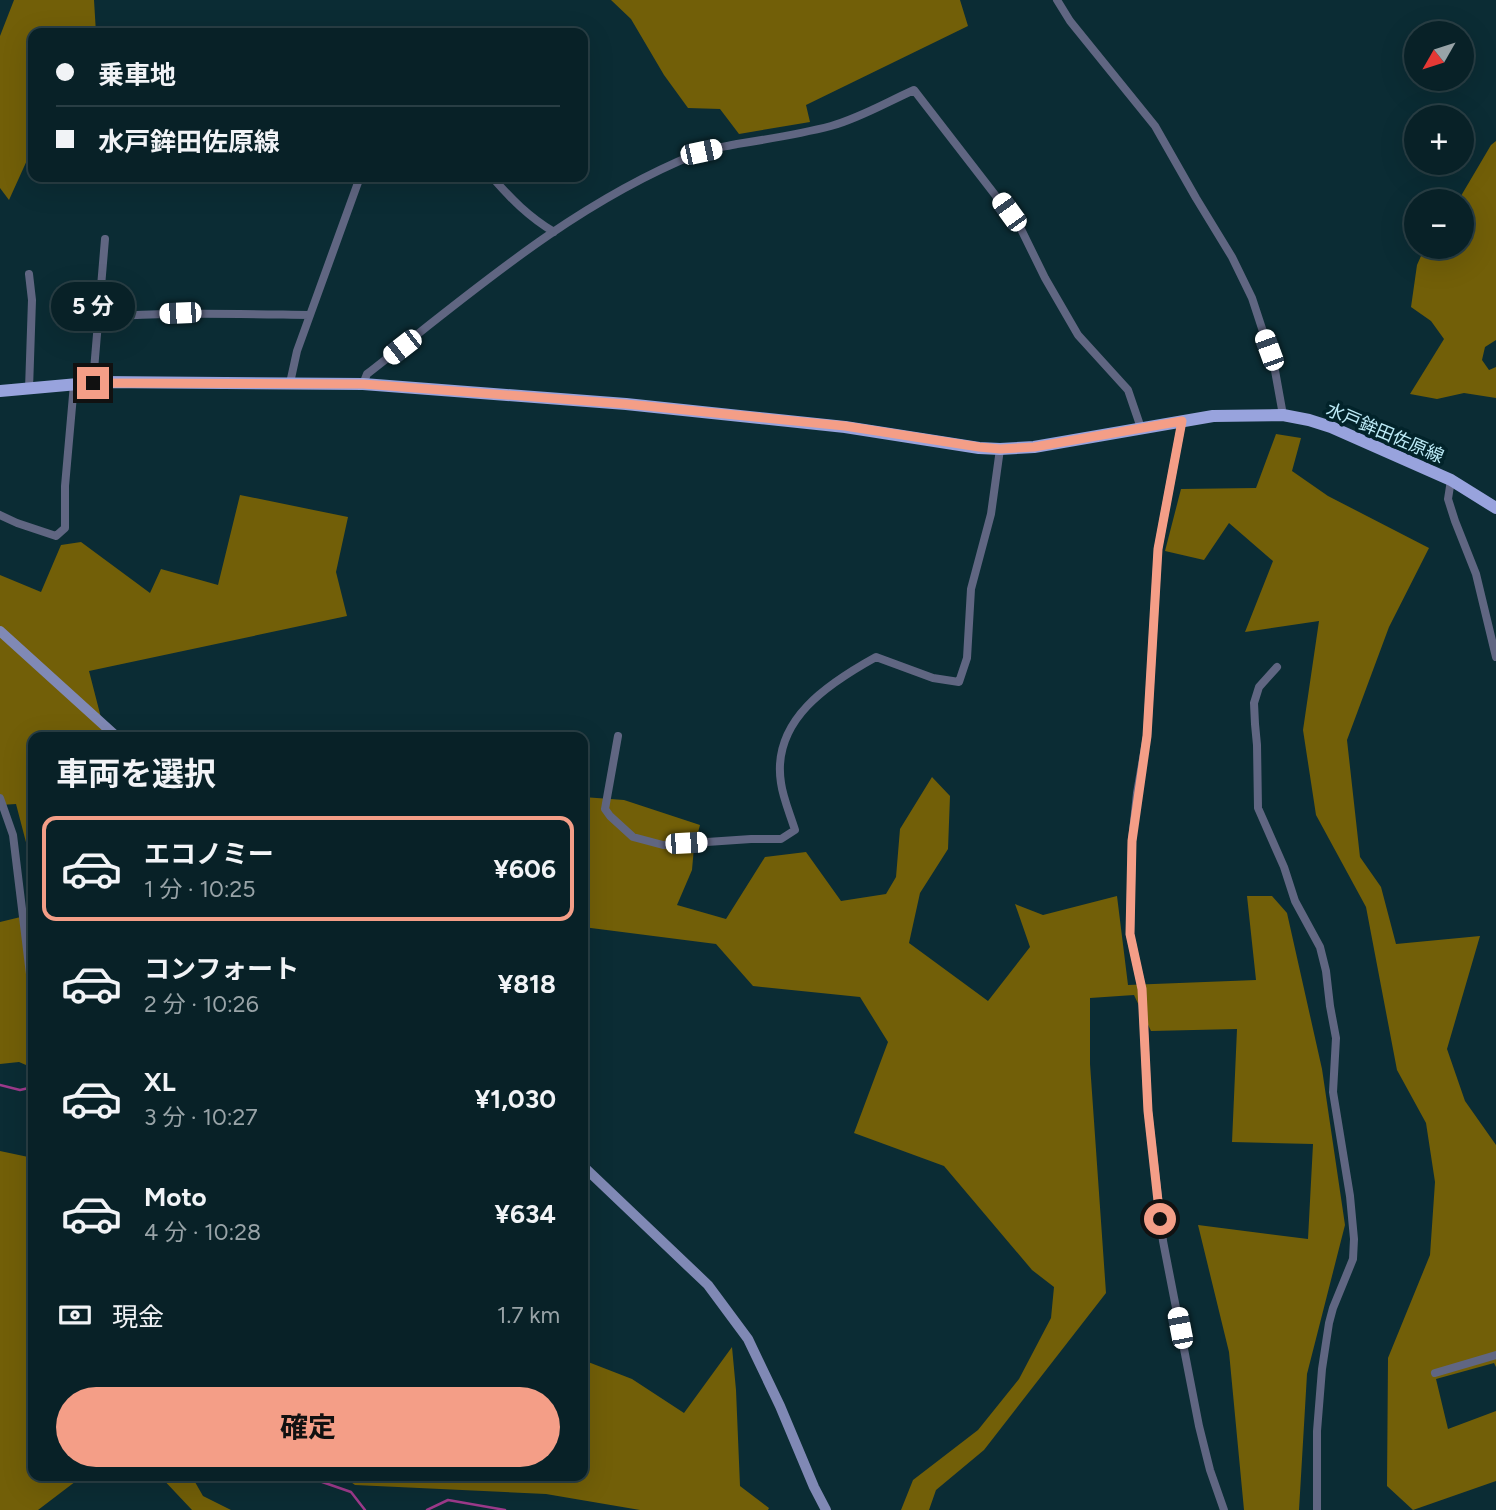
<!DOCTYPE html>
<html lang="ja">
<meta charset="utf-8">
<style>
body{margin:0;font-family:Figtree,"Noto Sans JP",sans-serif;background:#11292f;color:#f1f3f6;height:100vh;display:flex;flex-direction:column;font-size:26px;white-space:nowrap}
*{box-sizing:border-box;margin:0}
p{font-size:23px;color:#98a3a7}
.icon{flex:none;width:38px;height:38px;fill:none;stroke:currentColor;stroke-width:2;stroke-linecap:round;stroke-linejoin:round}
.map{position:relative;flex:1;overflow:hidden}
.drawer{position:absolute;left:28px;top:732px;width:560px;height:749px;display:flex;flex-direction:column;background:#082127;border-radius:14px;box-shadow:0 7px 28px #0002,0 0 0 2px #293e44}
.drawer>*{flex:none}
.guide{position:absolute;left:28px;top:28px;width:560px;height:154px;border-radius:14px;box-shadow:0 7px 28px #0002,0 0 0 2px #293e44;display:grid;align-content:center;height:154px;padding:0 28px;background:#082127}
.needle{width:46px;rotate:231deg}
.buttons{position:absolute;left:1404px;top:21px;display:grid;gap:14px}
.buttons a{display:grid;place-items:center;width:70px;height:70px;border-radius:50%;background:#082127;box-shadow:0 7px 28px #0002,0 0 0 2px #293e44;font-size:35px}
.end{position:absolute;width:32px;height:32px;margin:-16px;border:9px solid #f49e87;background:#111;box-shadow:0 0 0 4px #111}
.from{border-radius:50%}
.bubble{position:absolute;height:49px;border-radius:24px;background:#082127;box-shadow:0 7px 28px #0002,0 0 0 2px #293e44;font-size:23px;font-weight:700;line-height:49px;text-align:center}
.car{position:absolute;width:21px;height:42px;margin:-21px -10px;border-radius:9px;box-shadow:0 0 5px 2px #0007;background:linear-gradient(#fff 24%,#345 0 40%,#fff 0 76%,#345 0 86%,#fff 0)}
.guide b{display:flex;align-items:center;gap:24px;height:66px;font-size:26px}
.guide b+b{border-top:2px solid #293e44}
.guide i{width:18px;height:18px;background:#f1f3f6}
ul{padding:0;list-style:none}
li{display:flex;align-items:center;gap:21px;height:105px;margin:0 14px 10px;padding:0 14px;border:4px solid transparent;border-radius:14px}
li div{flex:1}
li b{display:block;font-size:26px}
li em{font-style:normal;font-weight:700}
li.selected{border-color:#f49e87}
li>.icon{width:63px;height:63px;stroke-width:1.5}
h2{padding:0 28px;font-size:32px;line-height:84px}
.pay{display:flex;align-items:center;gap:18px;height:77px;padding:0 28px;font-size:26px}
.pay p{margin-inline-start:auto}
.button{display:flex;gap:14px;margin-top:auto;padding:14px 28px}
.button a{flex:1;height:80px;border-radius:42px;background:#f49e87;color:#111;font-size:28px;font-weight:700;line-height:80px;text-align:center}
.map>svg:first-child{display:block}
.forest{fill:#725f08}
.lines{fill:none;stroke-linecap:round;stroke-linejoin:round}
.stream{stroke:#9d3a8b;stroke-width:2.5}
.street{stroke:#606682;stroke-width:8}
.secondary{stroke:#8089b5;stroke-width:10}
.primary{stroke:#98a3dd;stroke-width:12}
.route{stroke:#f49e87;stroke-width:9}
.labels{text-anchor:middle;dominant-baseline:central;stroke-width:7;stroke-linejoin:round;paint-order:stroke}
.street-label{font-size:18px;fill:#bdebf7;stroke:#02232a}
</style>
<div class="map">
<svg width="1496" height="1510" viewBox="0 0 1496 1510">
<rect width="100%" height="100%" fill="#0b2c34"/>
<path class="forest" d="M14,0H94L96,33H33V147L9,200L0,188V36Z
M611,0H960L968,26L806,105L810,122L739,134L720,109L688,108L664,75L631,19Z
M1496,141V340L1485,347L1482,360L1489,370L1496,367V398L1464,393L1437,399L1410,394L1444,339L1431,321L1411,307L1417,265L1425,247H1461V201H1458L1491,145Z
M1276,434L1301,438L1292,471L1328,496L1429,548L1389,627L1347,740L1360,857L1381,887L1396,944L1480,936L1447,1049L1465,1101L1496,1145V1367L1494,1363L1436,1379L1448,1429L1496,1411V1481L1413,1510L1387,1486L1388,1358L1430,1255L1435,1182L1426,1123L1397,1070L1366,907L1316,815L1303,730L1319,621L1245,632L1273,561L1229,523L1204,560L1165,551L1181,489L1256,488Z
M240,495L348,517L336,572L347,616L89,671L106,737H33V869L16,804L0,805V575L41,592L61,545L81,542L150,593L161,569L218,585Z
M932,777L950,796L948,849L920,893L909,943L988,1001L1030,947L1015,904L1043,915L1117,896L1128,985L1256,980L1247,896H1272L1287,913L1322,1069L1345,1225L1307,1374L1299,1510H1244L1229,1352L1198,1225L1308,1239L1313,1144L1232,1142L1237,1029L1151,1031L1134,995L1090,998V1064L1106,1293L984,1450L936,1490L929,1510H901L913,1480L978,1430L1019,1379L1051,1318L1054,1287L1032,1270L944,1166L854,1133L888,1042L860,997L753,986L716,944L583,927V797L624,800L700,825L694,847L692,870L677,905L726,919L765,857L806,852L841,901L886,894L896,877L900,829Z
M33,914V1068L19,1062L0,1064V922Z
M0,1151L33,1158V1475H84L38,1510H0Z
M732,1347L736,1390L740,1486L769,1508L768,1510H640L546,1494L355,1485L341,1475H583V1360L632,1379L684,1413Z
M159,1475H191L203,1496L231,1510H192Z"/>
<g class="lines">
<path class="stream" d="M0,1085L20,1090L33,1087
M278,1475L280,1477L305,1476L351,1492L365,1510
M427,1510L448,1500L505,1510"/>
<path class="street" d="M1057,0L1070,21L1155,126L1196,198L1232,257L1252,298L1274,365L1283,415
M492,177C511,199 529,217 554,232
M99,317C169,312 239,314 310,315
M93,382L105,239
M290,383L297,351L360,177
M363,384L367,374C471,293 572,204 696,154C709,148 724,147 737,144C769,139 800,134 831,126C860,118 887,102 914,90L1020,227L1045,278L1078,335L1128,390L1141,428
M29,389L32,300L29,274
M1182,421L1158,549L1147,736L1137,793L1132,841L1130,934L1142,989L1148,1111L1163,1241L1199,1426L1210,1470L1224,1510
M1451,480L1448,499L1455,521L1476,574L1496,657
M0,515L17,523L56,536L65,528V486L74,384
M1277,667L1259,687L1254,703L1255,724L1257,745L1258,808L1284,867L1295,901L1320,947L1326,971L1330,1006L1336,1038L1333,1092L1350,1196L1354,1239L1353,1259L1333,1308L1329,1323L1322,1369L1317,1431V1510
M618,736L605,809L610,816L633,837L663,845L751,839H781L795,830C790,814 783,798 781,783C771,720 829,683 876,657L933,678L959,682L967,658L971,589L991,514L1000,449
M0,798L13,835L33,999
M1435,1373L1496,1355"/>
<path class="secondary" d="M0,631L117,737
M583,1166L708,1285L748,1339L780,1406L814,1487L826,1510"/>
<path class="primary" d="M0,391L100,382L363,384L626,404L845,427L979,448L1000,449L1034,447L1213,416L1283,415L1309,420L1331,427L1451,480L1496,508"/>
</g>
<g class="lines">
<path class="route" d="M93,383L363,384L626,404L845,426L979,447L1000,449L1034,447L1182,421L1158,549L1147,736L1132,841L1130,934L1142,989L1148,1111L1160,1219"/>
</g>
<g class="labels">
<g class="street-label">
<text transform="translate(1385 433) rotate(23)">水戸鉾田佐原線</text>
</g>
</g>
</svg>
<div class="buttons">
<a><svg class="needle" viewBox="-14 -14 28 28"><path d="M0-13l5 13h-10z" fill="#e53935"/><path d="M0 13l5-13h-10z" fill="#98a3a7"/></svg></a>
<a>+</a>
<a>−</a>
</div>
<i class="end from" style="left:1160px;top:1219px"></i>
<i class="end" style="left:93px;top:383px"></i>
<div class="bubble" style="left:51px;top:282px;width:84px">5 分</div>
<i class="car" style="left:701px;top:152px;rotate:78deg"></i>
<i class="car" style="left:1009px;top:212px;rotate:324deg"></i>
<i class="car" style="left:180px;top:313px;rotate:268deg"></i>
<i class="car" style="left:402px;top:347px;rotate:232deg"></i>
<i class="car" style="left:1269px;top:350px;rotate:340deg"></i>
<i class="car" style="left:686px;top:843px;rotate:87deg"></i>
<i class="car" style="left:1180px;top:1328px;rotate:349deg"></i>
<div class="guide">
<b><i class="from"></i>乗車地</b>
<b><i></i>水戸鉾田佐原線</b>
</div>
<section class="drawer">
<h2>車両を選択</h2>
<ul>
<li class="selected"><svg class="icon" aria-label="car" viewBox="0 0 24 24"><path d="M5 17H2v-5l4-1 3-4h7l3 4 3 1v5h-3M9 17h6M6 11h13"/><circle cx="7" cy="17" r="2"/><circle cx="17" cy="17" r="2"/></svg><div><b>エコノミー</b><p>1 分 · 10:25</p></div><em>¥606</em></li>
<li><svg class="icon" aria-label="car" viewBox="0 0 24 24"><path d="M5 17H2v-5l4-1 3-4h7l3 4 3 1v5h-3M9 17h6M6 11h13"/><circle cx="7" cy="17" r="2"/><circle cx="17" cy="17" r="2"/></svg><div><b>コンフォート</b><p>2 分 · 10:26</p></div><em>¥818</em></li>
<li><svg class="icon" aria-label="car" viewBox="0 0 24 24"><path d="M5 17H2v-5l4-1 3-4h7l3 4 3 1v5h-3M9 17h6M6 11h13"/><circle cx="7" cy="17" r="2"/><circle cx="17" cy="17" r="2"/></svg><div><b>XL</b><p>3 分 · 10:27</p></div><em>¥1,030</em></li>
<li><svg class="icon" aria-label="car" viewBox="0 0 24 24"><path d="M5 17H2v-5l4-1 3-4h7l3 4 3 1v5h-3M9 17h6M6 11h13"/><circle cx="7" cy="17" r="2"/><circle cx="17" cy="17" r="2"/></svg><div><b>Moto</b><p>4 分 · 10:28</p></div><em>¥634</em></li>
</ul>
<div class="pay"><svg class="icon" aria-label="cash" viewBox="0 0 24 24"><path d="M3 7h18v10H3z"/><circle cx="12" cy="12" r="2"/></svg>現金<p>1.7 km</p></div>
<div class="button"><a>確定</a></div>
</section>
</div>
